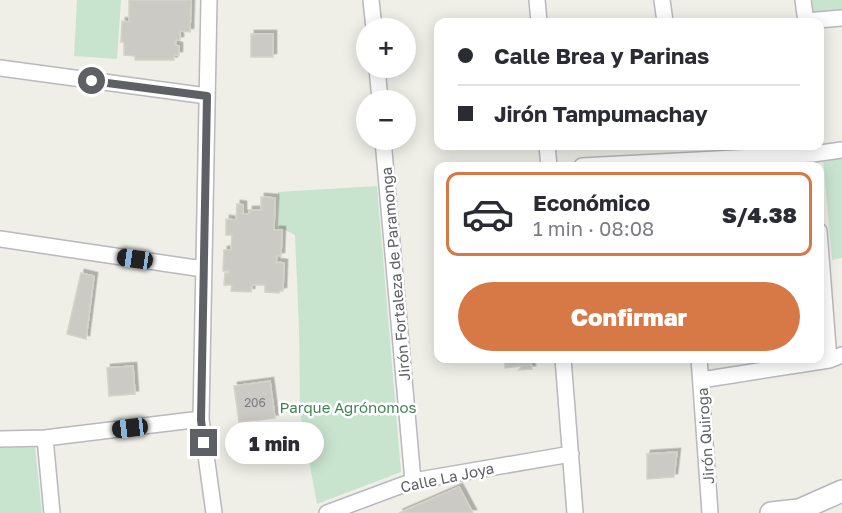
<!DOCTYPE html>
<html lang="es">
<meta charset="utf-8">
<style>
body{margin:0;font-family:"Golos Text",sans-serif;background:#f2f2f3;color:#2b2b33;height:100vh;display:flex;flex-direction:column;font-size:22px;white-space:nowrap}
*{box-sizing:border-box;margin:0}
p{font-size:20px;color:#7c7c81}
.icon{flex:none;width:33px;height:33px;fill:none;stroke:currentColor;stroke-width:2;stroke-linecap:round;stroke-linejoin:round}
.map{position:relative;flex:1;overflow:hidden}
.drawer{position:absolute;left:434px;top:162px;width:390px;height:201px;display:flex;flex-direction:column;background:#fff;border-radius:12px;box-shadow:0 3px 15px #0003}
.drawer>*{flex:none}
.guide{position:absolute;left:434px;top:18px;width:390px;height:132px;border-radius:12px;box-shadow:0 3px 15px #0003;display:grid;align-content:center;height:132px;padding:0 24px;background:#fff}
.controls{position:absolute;left:356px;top:18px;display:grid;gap:12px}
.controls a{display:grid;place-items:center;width:60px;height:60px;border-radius:50%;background:#fff;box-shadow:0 3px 15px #0003;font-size:30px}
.end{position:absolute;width:27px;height:27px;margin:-14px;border:8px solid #5f6066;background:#fff;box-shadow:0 0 0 3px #fff}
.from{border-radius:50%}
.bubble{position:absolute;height:42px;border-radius:21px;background:#fff;box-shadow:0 3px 15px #0003;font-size:20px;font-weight:800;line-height:42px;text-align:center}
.car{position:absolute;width:18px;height:36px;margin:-18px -9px;border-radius:8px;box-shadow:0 0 4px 2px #0007;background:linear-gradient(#222 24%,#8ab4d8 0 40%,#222 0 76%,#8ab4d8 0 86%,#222 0)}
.guide b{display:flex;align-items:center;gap:21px;height:57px;font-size:22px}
.guide b+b{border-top:2px solid #e1e1e2}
.guide i{width:15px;height:15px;background:#2b2b33}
ul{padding:10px 0 0;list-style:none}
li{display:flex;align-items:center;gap:18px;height:84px;margin:0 12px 9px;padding:0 12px;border:3px solid transparent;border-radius:12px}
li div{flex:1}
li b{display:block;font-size:22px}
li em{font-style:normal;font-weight:800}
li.current{border-color:#d67947}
li>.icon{width:54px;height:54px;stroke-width:1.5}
.primary-button{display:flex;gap:12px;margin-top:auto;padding:12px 24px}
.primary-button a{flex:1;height:69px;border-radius:36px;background:#d67947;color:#fff;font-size:24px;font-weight:800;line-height:69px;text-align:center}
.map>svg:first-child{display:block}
.green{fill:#c8e4cf}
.building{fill:#cbcac4;stroke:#d4d3c7;stroke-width:1.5;filter:url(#shadow)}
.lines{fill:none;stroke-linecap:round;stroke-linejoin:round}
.street-casing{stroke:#b8b8bd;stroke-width:18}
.secondary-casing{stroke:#b6b7bd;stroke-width:24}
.street{stroke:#fff;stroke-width:15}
.secondary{stroke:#fff;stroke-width:21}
.route{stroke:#5f6066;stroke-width:8}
.labels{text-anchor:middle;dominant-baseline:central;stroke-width:5;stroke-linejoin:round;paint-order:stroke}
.number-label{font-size:12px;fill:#7a7a7e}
.street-label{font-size:15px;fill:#5f6066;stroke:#fff}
.park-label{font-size:15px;fill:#418456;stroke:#fff}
</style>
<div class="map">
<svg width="842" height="513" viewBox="0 0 842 513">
<defs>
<filter id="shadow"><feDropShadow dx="3.5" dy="-3.5" stdDeviation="0" flood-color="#0004"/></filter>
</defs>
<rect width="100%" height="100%" fill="#efefe8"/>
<path class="green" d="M77,0H121L117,59L74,56Z
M812,0H842V14L814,16Z
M842,156V258L832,260L823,158Z
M377,186L401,472L317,504L300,412L299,328L295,235L279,227L278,192Z
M35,447L42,513H0V448Z"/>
<path class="building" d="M129,0H191L190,32L180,31V40H176L175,45L179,46V55H174V60H135V56L124,55V42H121L122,21L129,22Z
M251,34H273V57H251Z
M261,197L275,198L274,230H282L281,256H277L276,262L284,263L283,291H280L279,293L265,292V285H252L251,292L231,291L232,285H224L225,273H229V271H223L224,250H231L232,235H226V219L236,220L237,204L243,205V214H249V210H261Z
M81,273L94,276L86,339L67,334Z
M486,358H530L532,369L519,370L522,366L505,368V360L486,362Z
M133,366L135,394L109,396L107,368Z
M270,381L275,418L239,422L234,386Z
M677,452L674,477L647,479V454Z
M459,487L473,513H399Z"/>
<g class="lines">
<g class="street-casing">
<path id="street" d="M209,0L201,419L214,513
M371,0L374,28
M537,0L539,22
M662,0L665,22
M803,0L806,22
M806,21L842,18
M0,68L207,96
M377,68L380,100
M383,140L413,481
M547,146L549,166
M582,166L813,154L842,150
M819,231L829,360
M0,239L203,269
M563,358L575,513
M699,358L710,513
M701,380L829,360L842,355
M45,438L52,513
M0,439L45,438L201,419
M327,513L413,481L571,454"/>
</g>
<g class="secondary-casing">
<path id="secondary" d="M771,513L799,510L842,491"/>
</g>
<use href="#street" class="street"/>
<use href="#secondary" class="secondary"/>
</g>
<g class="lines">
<path class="route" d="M92,81L207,96L201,420L204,443"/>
</g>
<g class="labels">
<g class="number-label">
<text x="255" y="402">206</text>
</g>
<g class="street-label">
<text transform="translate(395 274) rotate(-95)">Jirón Fortaleza de Paramonga</text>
<text transform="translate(705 436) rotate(-94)">Jirón Quiroga</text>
<text transform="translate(447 477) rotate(-12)">Calle La Joya</text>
</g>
<g class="park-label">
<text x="348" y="407">Parque Agrónomos</text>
</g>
</g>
</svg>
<div class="controls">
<a>+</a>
<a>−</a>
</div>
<i class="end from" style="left:92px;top:81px"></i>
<i class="end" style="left:204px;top:443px"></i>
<div class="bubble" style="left:225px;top:422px;width:99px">1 min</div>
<i class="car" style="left:135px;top:259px;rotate:278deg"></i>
<i class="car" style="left:130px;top:428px;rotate:263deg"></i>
<div class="guide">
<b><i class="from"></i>Calle Brea y Parinas</b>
<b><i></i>Jirón Tampumachay</b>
</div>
<section class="drawer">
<ul>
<li class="current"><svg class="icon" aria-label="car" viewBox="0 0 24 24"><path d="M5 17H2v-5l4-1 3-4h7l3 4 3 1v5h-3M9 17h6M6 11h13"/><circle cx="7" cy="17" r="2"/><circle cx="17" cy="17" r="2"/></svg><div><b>Económico</b><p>1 min · 08:08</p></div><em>S/4.38</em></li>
</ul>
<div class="primary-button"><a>Confirmar</a></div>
</section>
</div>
